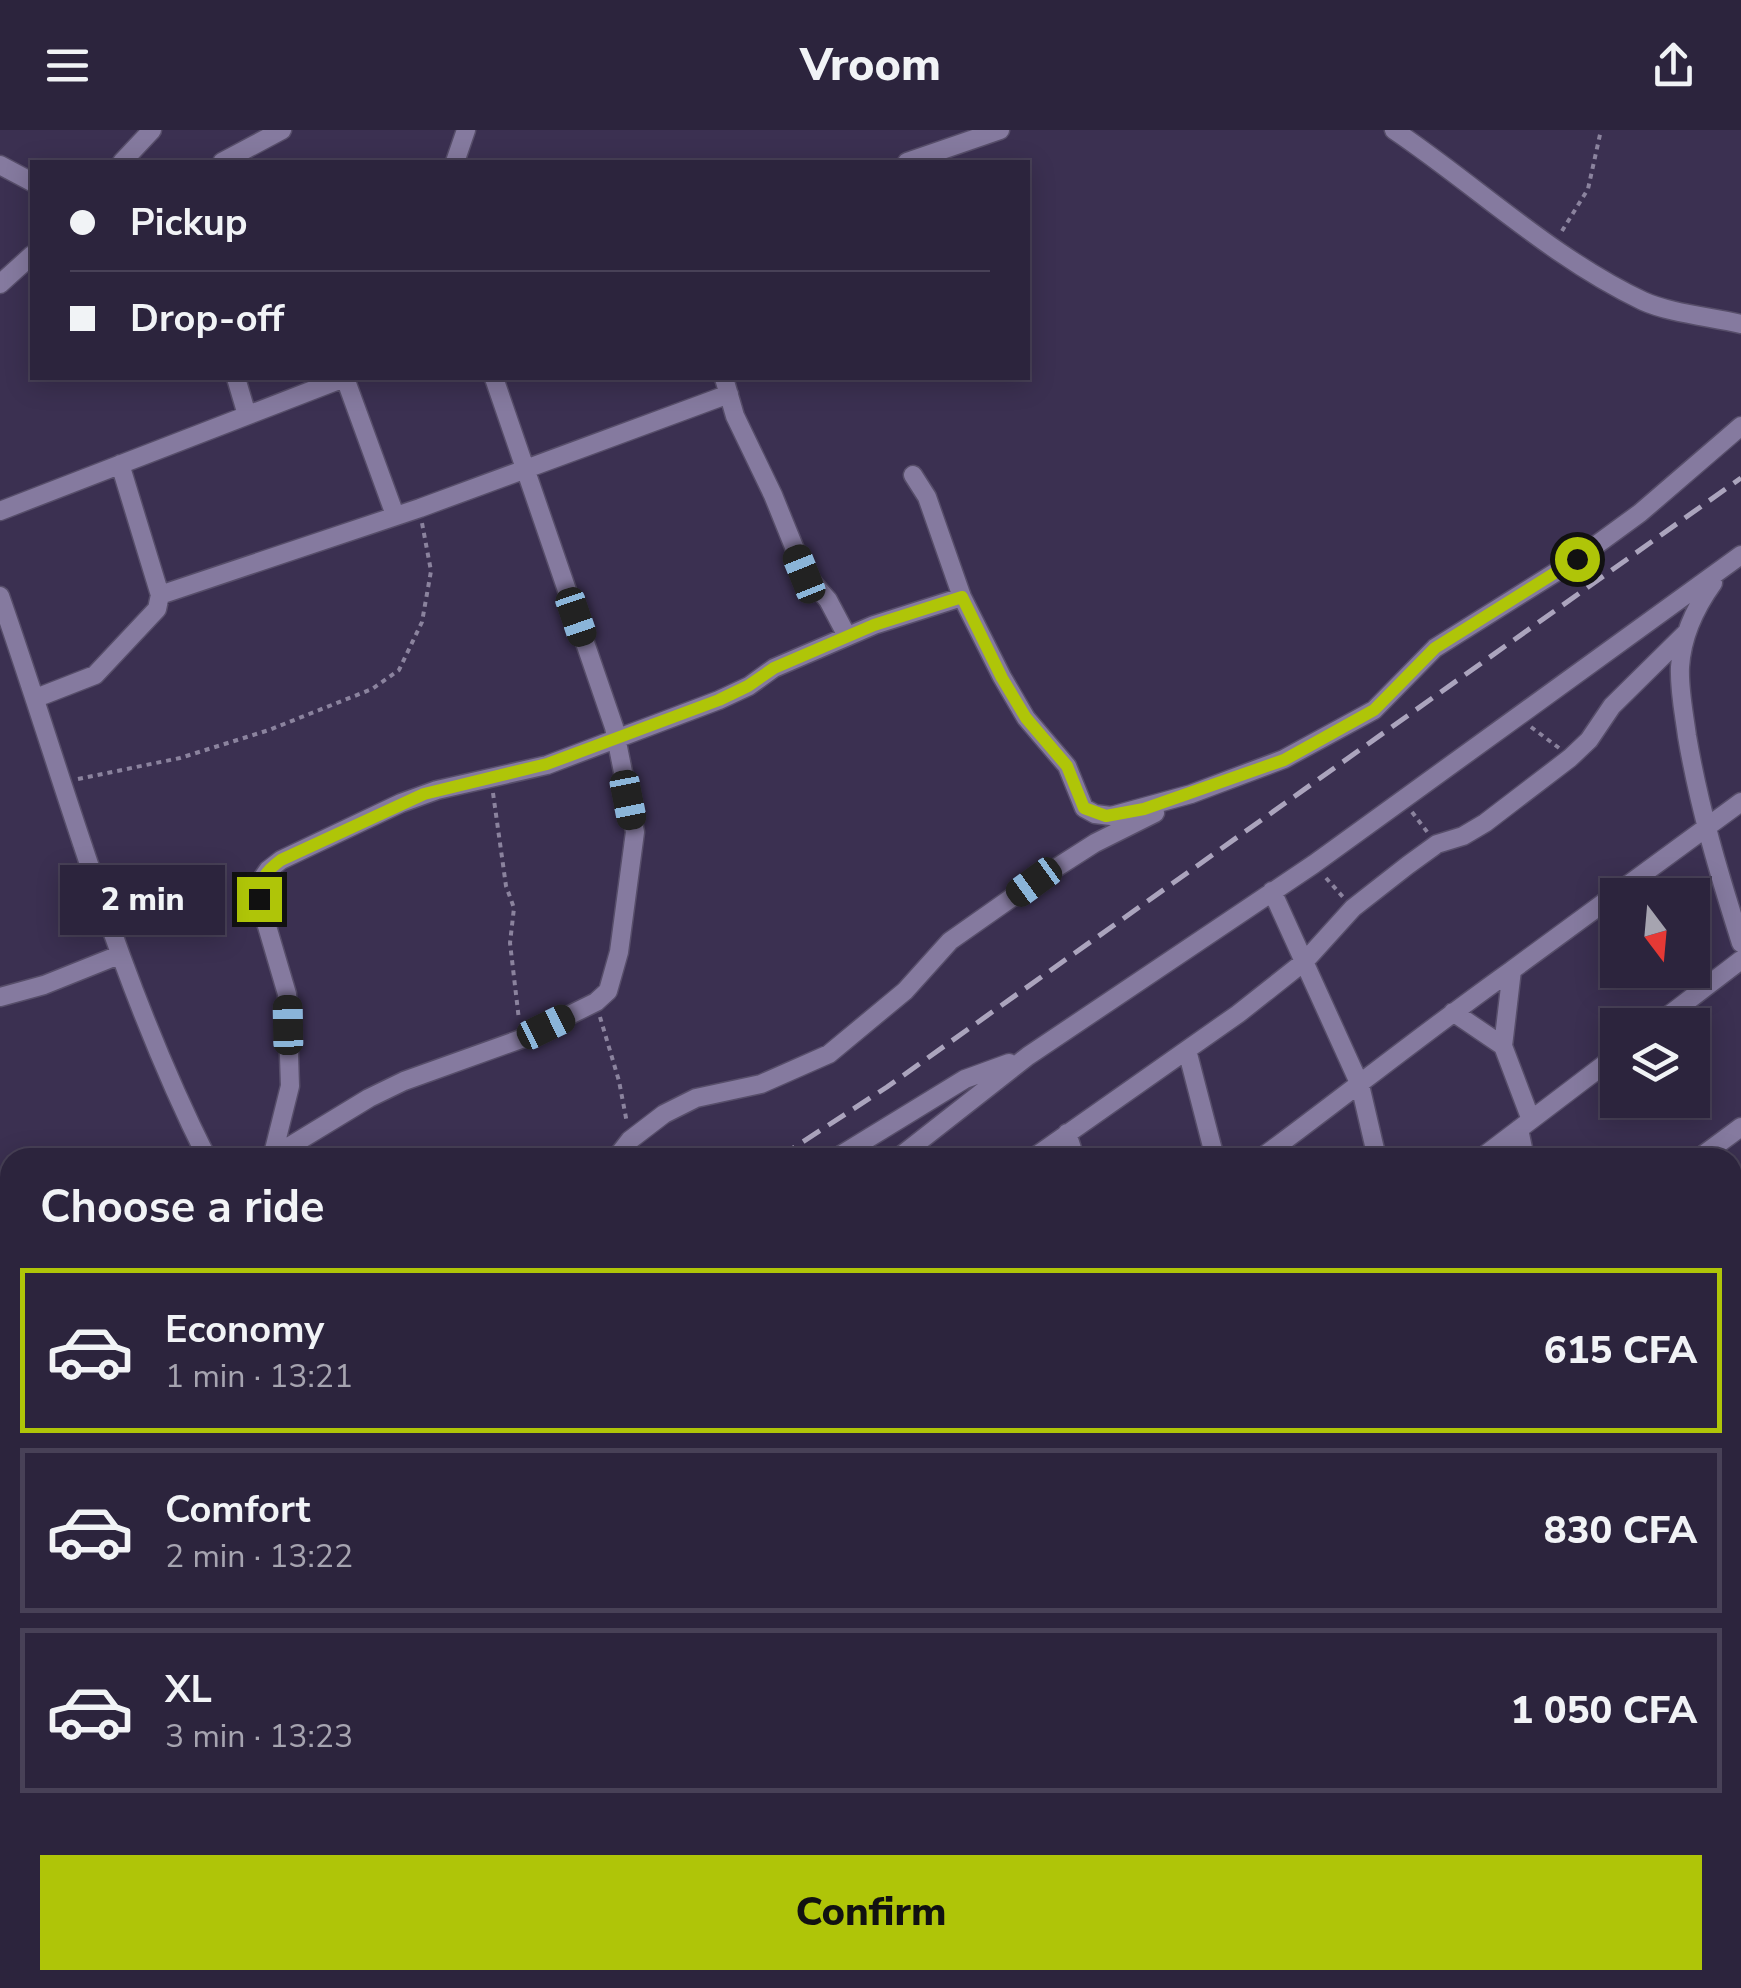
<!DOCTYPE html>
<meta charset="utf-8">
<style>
body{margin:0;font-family:"Nunito Sans",sans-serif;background:#342c44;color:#f1f3f6;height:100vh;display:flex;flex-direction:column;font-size:38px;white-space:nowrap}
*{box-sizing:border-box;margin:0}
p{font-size:32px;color:#a6a4b0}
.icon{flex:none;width:55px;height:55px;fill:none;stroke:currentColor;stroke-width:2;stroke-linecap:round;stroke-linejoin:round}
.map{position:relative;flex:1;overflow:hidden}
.sheet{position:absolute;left:0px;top:1018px;width:1742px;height:842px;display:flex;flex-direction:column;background:#2c243d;border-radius:30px 30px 0 0;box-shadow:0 5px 25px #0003,0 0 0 2px #484157}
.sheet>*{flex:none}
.hud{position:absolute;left:30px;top:30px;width:1000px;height:220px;border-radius:0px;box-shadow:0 5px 25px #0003,0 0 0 2px #484157;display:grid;align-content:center;height:220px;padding:0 40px;background:#2c243d}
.needle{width:65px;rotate:164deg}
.fabs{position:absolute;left:1600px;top:748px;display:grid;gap:20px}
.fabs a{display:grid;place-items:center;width:110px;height:110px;border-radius:0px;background:#2c243d;box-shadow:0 5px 25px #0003,0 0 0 2px #484157;font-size:50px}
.end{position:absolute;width:45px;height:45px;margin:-22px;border:12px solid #afc508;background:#111;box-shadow:0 0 0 5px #111}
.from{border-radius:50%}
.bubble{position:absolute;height:70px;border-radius:0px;background:#2c243d;box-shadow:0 5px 25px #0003,0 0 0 2px #484157;font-size:32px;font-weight:800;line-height:70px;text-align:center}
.car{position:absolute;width:30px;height:60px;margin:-30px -15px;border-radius:12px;box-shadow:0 0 8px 2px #0007;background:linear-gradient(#222 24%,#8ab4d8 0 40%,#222 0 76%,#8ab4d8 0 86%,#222 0)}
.hud b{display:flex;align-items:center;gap:35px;height:95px;font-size:38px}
.hud b+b{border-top:2px solid #484157}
.hud i{width:25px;height:25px;background:#f1f3f6}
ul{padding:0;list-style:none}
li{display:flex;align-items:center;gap:30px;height:165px;margin:0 20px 15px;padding:0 20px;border:5px solid #484157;border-radius:0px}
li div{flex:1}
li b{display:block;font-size:38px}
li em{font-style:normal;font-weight:800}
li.on{border-color:#afc508}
li>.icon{width:90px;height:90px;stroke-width:1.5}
h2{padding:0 40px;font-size:45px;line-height:120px}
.primary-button{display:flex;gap:20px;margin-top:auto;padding:20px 40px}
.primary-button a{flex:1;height:115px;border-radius:0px;background:#afc508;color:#111;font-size:40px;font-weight:800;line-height:115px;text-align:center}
header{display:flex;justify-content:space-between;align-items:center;height:130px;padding:0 40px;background:#2c243d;font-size:45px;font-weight:800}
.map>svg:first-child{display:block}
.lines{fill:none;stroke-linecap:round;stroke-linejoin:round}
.minor-casing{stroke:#574e6a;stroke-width:21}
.path{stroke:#8b839e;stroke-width:4;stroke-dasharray:5 5;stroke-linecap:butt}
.minor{stroke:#857a9f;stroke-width:18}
.rail{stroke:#aba4bd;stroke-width:5;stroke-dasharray:20 10;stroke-linecap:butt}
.route{stroke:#afc508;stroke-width:12}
</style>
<header><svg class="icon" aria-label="menu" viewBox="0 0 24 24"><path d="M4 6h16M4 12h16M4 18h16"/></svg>Vroom<svg class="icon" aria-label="share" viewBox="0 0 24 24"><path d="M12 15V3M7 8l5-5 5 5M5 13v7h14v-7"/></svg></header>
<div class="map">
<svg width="1741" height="1858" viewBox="0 0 1741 1858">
<rect width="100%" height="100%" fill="#3b3051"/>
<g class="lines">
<g class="minor-casing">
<path id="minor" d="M1394,0C1477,56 1552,128 1643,171C1669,183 1712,187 1741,194
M122,32L152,0
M222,32L282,0
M455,32L466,0
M907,32L1000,0
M0,35L32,52
M0,154L32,125
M236,248L247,285
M345,248L395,385
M724,248L735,286L773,365L805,444L828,470L847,506
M913,345L927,367L962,467L1002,547L1026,588L1067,636L1084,678L1095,684L1111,686L1191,664L1284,629L1374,580L1435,518L1577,429L1640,383L1741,296
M0,381L344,248
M1713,453C1695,478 1682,506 1680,537C1679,560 1684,583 1687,606C1699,677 1719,744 1741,813
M160,465L420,378L729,264
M0,466C66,655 117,849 207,1028
M36,568L95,545L157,479L160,465L120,334
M1272,761L1360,955L1377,1028
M0,867L44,855L119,825
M1453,882L1503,916L1531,990
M1656,895L1741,830
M1503,916L1512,840L1741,672
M1187,920L1215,1028
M1519,999L1525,1028
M1067,1003L1075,1028
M272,1027L369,968L404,951L521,909L596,872L608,861L619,822L635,702L614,597L494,248
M272,1028L290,956L287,864L259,769V753L268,740L281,730L401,673L437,660L547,635L719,570L749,556L774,538L874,495L962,467
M616,1028L630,1010L664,984L696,968L761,954L829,924L905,861L950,811L1034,752L1095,713L1155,683
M836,1028L965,949L1009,933
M898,1028L1028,926L1314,734L1741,425
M1033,1028L1238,884L1305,831L1353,778L1408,735L1437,714L1463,706L1485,693L1570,628L1589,610L1612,576L1687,502
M1261,1028C1345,966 1426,901 1512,840
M1481,1028L1618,924
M1699,1028L1741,997
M1732,1165L1741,1161
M1732,1311L1741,1308
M0,1330L10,1325
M1732,1451L1741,1448
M0,1485L10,1482
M1732,1606L1741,1603
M1732,1807L1741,1827
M26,1850L28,1858
M165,1850L167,1858
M307,1850L309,1858
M450,1850L452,1858
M1017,1850L1019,1858
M1164,1850L1167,1858
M1301,1850L1304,1858
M1592,1850L1594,1858
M680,1858L700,1850
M1056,1858L1080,1850
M1462,1858L1485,1850"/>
</g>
<path class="path" d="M1562,101L1588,59L1601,0
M1531,597L1559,618
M78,649L180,628L269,600L372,559L399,540L422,492L431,441L422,393
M493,663L506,756L514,778L510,813L519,890
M1412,682L1428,703
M1326,748L1343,767
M600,887L619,951L627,993
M0,1607L10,1614"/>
<use href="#minor" class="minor"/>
<path class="rail" d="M778,1028L887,957L1741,348
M0,1374L10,1370"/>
</g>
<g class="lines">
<path class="route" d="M259,769C259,750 266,741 281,730L424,664L547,634L719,570L748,556L774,538L874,495L962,467L1002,548L1026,588L1067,636L1084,678L1106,686L1144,679L1284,630L1374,580L1435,518L1577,429"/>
</g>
</svg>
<div class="fabs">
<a><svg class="needle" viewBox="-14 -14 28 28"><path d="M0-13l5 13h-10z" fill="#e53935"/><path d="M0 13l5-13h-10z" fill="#a6a4b0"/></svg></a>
<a><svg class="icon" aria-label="layers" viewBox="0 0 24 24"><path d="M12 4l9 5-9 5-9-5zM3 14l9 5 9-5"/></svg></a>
</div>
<i class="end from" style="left:1577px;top:429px"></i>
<i class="end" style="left:259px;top:769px"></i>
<div class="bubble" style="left:60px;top:735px;width:165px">2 min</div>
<i class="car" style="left:804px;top:444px;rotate:338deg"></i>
<i class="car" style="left:576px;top:487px;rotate:161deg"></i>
<i class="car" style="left:628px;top:670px;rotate:169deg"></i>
<i class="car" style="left:1034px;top:752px;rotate:234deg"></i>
<i class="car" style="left:288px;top:895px;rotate:359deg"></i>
<i class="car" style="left:546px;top:897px;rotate:64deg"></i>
<div class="hud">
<b><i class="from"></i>Pickup</b>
<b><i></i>Drop-off</b>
</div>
<section class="sheet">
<h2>Choose a ride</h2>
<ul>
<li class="on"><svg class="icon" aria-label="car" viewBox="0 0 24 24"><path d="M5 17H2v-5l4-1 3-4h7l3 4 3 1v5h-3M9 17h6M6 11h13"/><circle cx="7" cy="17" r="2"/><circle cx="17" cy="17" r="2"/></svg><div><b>Economy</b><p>1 min · 13:21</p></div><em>615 CFA</em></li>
<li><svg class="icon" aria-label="car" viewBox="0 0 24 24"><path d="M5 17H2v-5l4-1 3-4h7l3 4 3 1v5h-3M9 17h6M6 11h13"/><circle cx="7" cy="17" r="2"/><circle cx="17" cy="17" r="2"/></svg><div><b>Comfort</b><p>2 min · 13:22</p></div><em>830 CFA</em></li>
<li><svg class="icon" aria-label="car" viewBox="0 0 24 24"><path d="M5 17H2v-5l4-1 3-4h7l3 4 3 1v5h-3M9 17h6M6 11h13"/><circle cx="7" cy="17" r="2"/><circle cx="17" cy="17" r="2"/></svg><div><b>XL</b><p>3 min · 13:23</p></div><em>1 050 CFA</em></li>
</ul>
<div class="primary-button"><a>Confirm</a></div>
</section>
</div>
